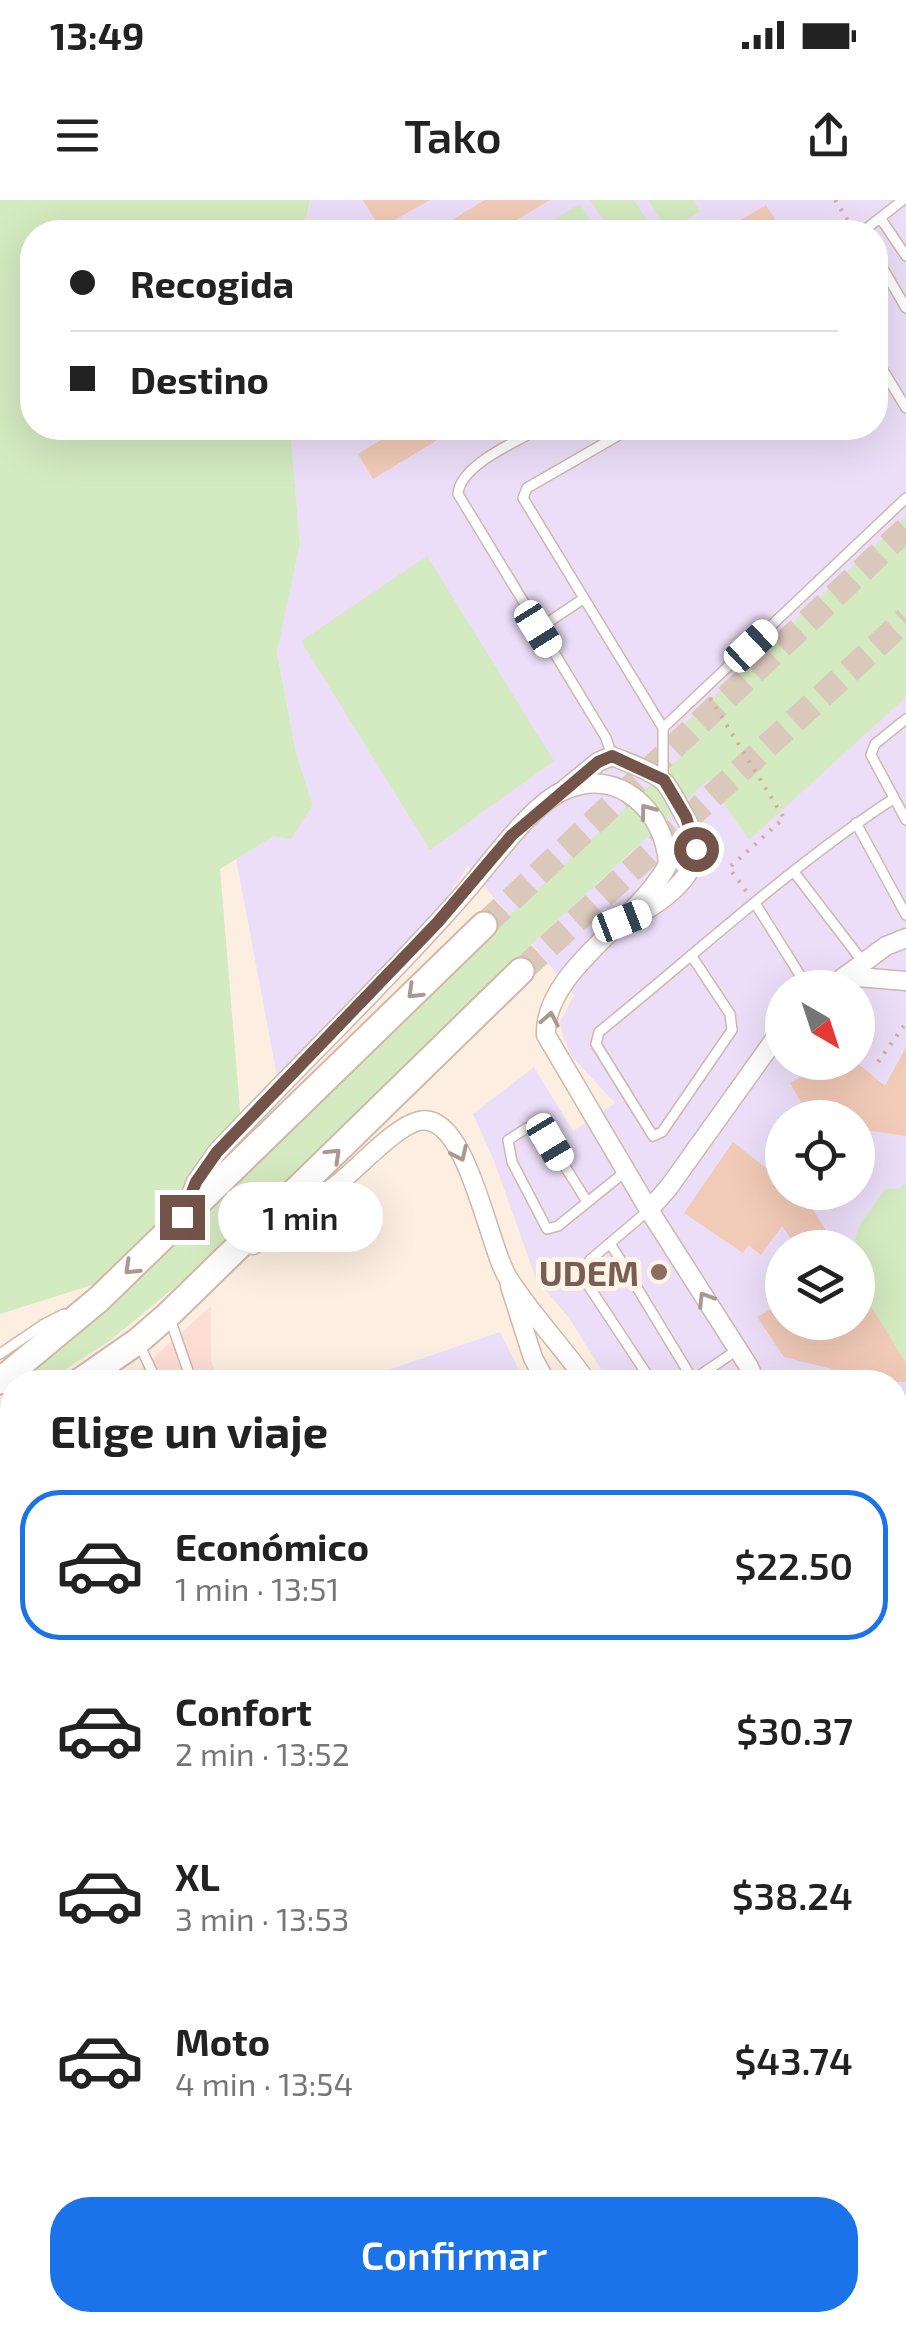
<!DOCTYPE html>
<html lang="es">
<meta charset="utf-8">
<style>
body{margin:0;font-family:"Exo 2",sans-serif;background:#f2f2f2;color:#222;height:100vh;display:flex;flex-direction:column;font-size:38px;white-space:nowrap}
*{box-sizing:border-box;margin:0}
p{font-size:32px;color:#767676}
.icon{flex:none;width:55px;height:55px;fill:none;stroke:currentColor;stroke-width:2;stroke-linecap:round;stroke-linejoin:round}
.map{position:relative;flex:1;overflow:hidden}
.sheet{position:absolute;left:0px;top:1170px;width:908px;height:962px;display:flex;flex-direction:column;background:#fff;border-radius:40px 40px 0 0;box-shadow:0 10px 40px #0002}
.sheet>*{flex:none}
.hud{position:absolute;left:20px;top:20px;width:868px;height:220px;border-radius:40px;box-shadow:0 10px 40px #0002;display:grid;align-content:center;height:220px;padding:0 50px;background:#fff}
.needle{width:65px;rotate:141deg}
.fabs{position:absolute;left:765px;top:770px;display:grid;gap:20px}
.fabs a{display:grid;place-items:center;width:110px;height:110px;border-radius:50%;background:#fff;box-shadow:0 10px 40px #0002;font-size:50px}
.end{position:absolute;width:45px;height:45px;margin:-22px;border:12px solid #745448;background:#fff;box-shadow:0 0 0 5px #fff}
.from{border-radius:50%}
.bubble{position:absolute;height:70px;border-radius:35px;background:#fff;box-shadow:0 10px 40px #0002;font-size:32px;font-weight:600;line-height:70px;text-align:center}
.car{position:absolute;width:30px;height:60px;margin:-30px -15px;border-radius:12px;box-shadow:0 0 8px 2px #0007;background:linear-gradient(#fff 24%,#345 0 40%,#fff 0 76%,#345 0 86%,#fff 0)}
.hud b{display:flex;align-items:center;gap:35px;height:95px;font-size:38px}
.hud b+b{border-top:2px solid #e0e0e0}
.hud i{width:25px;height:25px;background:#222}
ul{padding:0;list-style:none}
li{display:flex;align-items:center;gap:30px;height:150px;margin:0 20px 15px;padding:0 30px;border:5px solid transparent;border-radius:40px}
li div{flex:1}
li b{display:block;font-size:38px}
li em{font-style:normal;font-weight:600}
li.active{border-color:#1a73e8}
li>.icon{width:90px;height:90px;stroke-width:1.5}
h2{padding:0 50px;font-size:45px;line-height:120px}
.action{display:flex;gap:20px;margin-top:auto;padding:20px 50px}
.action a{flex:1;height:115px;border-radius:40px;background:#1a73e8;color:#fff;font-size:40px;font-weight:600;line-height:115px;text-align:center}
.status{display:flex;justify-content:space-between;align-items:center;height:70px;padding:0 50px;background:#fff;direction:ltr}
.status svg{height:28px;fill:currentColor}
header{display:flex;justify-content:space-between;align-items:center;height:130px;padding:0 50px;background:#fff;font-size:45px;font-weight:600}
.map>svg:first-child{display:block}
.residential{fill:#f4e0cf}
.commercial{fill:#fdddd4}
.education{fill:#ecdef8;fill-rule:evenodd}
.green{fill:#d4eac0}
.building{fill:#f2cab8}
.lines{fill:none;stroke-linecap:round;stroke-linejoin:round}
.secondary-tunnel{stroke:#dac8bb;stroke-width:25;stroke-dasharray:25 12;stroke-linecap:butt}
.service-casing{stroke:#cfb8ab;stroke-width:12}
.minor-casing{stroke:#cfb8ab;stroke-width:21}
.secondary-casing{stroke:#d3b7a8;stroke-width:29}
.path{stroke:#d6ad9c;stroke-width:4;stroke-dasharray:2.5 8;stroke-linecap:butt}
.service{stroke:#fff;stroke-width:9}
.minor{stroke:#fff;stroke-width:18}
.secondary{stroke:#fff;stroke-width:25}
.oneway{stroke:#ac9891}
.route{stroke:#745448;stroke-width:12}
.education-dot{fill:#8d6e63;stroke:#fff4e7;stroke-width:4}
.labels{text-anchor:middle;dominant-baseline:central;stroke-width:10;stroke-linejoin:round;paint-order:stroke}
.education-label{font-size:35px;font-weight:bold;fill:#785e54;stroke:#fff4e7;text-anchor:end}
</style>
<div class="status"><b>13:49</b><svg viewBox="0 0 49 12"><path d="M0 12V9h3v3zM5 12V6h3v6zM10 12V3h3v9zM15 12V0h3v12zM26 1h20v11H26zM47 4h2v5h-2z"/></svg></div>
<header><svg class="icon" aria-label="menu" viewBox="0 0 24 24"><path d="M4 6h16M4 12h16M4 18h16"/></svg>Tako<svg class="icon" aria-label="share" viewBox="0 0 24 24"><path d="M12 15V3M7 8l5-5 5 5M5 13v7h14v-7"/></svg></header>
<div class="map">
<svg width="906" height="2131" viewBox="0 0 906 2131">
<rect width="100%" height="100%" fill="#fcefe1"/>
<path class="residential" d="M0,1735L12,1764V2120H165L170,2131H0Z
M207,2120H335L340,2131H212Z"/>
<path class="commercial" d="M211,1106V1161L220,1182H126Z
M12,1265V1621H0V1273Z"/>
<path class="education" d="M310,0H906V2131H340L335,2120H895V1182H609L569,1118L536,1079L494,961L473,914L534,867L573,931L615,903L572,857L563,836L560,822L574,795L468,666L427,726L277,876L236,659L274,636L313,605L296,553L277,451L300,344L290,228H875V32H303ZM782,788H858V862H782ZM782,918H858V992H782ZM782,1048H858V1122H782Z
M500,1132L525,1182H352Z"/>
<path class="green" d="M0,0H310L303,32H32V228H290L300,344L277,452L296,553L313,605L291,639L274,636L220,669L245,970L427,792L688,550L677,531L906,316V497L749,640L708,580L480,792L249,1017L250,1033L225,1041L193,1072L111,1140L46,1182H18L59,1151L146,1068L0,1114Z
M590,0H634L654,32H611Z
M648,0H692L700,11L668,32Z
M580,4L598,32H553L547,24Z
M427,356L554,561L430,650L301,441Z
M906,983V1163L858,1085V1048H852L859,1026L885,989H898Z
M906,1679V1821L895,1804V1681Z
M906,1938V2053L895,2036V1945Z
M606,2120H656L638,2131H613Z
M761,2120H799L793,2131H743Z"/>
<path class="building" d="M363,0H430L380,28Z
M485,0H550L497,32H432Z
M766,5L783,32H720Z
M401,228H457L373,279L358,254Z
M906,847V936L858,929V918H810L790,883L808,873L803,862H856L885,886Z
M733,942L767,969L782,947V992H802L827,1032L797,1048L782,1026L761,1055L748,1045L743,1053L684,1013Z
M858,1085L906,1163V1182H851V1177L856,1175L784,1157L757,1117L782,1103V1122H858Z"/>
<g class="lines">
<path class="secondary-tunnel" d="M484,725L906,329
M521,771L906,419"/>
<g class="service-casing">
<path id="service" d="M881,19L906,56
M862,32L903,0
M875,55L906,108
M875,157L906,208
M540,228C516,242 460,265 458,294L606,538L612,556
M631,228L527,288L523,298L663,528V580
M538,429L583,399
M906,519L875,544L871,555L906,620
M663,528L906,298
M856,623L906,715
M794,672L863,762
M755,703L808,788
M691,755L730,814L732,830L662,932L653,936L596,844L599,832C697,753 789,667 893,599
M586,1000L544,933L527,928L508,940L512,962L547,1029L558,1026L626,971
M649,1010L590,1060L583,1074L586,1082L652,1182
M610,1043L693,1180
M170,1119L192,1182
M139,1144L157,1182
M0,1154L44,1124L64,1114
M397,1178L402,1182
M690,1182L737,1150
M0,1263L12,1254
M0,1290L12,1286
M895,1418L906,1435
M0,1467L12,1454
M895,1591L906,1597
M0,1609H12"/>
</g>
<g class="minor-casing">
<path id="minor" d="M565,589L598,562L612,556C628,563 648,569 662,580C669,586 674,597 679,606C686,618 696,635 696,649C695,681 653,709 627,719
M846,776L906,781
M829,788L886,746L906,738
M649,1010L669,987L782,829
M184,1012L196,982L217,952C297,867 382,786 459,699C486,670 529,605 565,590C619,566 665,612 668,664C641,719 543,771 546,835L649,1010L749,1167L755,1182
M253,1045C282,1024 312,1004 340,982C360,966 396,926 419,921C467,910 488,1047 508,1078C530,1113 563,1147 587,1182
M510,1086L533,1158L546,1182
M895,1635L906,1642
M0,1656L12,1689
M0,1830L12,1825
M0,1952L12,1954
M0,2069L12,2071
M193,2120L198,2131
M325,2120L329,2131"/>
</g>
<g class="secondary-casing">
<path id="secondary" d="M0,1181L99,1099L484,725
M79,1182L138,1141L168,1115L521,771
M0,1234L12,1226"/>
</g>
<path class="path" d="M835,0L850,24
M710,498L784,618L729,668L747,692
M878,862L906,823
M0,1422L12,1407
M0,1510L12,1503
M895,1924L906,1917
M895,2073L906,2091"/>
<use href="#service" class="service"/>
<use href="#minor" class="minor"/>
<use href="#secondary" class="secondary"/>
</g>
<defs><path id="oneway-chevron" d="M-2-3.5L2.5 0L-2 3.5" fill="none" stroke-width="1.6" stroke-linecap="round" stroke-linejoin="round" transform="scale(2.5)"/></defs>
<g class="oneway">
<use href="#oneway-chevron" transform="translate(647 611) rotate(-127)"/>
<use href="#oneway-chevron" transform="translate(414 792) rotate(136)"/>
<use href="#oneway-chevron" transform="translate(550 819) rotate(-79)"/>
<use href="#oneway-chevron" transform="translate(460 954) rotate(65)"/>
<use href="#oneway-chevron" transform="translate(334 955) rotate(-44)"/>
<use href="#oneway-chevron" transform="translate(131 1068) rotate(136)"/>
<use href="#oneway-chevron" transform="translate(705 1099) rotate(-122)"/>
</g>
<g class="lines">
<path class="route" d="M182,1017L196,982L217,952L438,722L512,635L598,562L612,556L664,580L686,617L696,649"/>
</g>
<circle class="education-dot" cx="659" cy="1072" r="10"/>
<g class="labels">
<g class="education-label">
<text x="639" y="1072">UDEM</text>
</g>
</g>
</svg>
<div class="fabs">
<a><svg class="needle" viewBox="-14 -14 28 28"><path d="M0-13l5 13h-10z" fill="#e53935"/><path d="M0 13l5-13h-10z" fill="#767676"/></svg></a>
<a><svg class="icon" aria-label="locate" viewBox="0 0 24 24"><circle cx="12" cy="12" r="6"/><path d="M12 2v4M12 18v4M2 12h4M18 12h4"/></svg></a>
<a><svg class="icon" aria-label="layers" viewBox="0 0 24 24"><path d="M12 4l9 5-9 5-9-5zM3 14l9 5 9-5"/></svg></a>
</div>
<i class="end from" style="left:696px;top:649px"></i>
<i class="end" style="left:182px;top:1017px"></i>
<div class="bubble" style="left:218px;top:982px;width:165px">1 min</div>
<i class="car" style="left:538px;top:429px;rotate:148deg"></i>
<i class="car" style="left:751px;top:446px;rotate:47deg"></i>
<i class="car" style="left:622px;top:721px;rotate:69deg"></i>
<i class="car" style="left:550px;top:942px;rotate:149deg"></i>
<div class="hud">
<b><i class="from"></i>Recogida</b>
<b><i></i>Destino</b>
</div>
<section class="sheet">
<h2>Elige un viaje</h2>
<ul>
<li class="active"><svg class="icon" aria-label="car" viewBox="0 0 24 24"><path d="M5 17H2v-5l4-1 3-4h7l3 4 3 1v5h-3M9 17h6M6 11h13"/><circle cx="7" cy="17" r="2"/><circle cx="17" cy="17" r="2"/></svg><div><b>Económico</b><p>1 min · 13:51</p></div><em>$22.50</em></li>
<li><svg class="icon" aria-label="car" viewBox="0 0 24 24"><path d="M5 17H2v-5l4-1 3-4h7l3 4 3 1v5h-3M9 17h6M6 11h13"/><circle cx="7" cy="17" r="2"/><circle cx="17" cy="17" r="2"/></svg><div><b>Confort</b><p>2 min · 13:52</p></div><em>$30.37</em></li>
<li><svg class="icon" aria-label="car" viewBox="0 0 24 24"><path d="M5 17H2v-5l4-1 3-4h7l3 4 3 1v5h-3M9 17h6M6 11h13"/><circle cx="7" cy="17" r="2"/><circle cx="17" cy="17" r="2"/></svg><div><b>XL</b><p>3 min · 13:53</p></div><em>$38.24</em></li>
<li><svg class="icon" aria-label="car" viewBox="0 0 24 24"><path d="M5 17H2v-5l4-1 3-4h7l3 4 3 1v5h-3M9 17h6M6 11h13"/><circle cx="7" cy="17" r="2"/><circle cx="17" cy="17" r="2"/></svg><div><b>Moto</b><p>4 min · 13:54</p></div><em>$43.74</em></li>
</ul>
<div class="action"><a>Confirmar</a></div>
</section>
</div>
